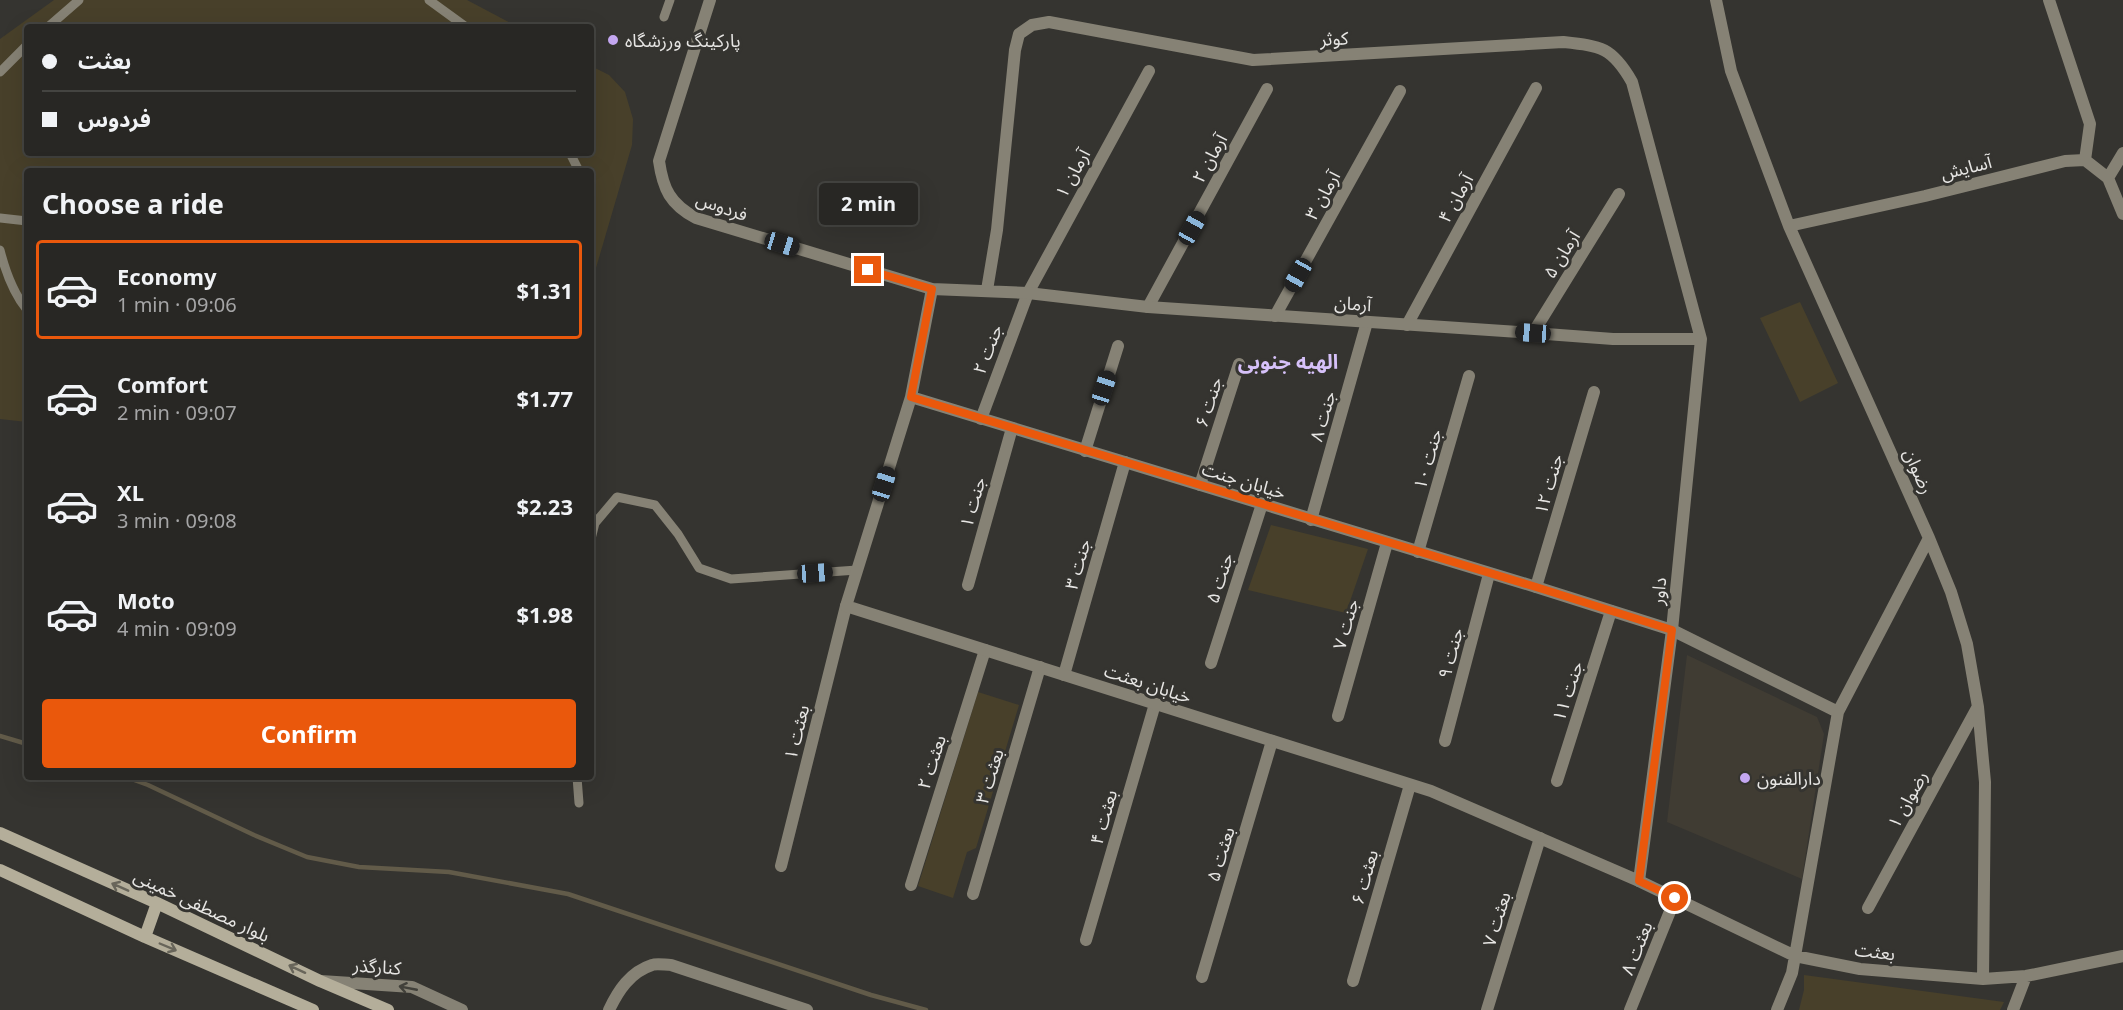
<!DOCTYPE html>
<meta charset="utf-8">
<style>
body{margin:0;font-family:"Noto Sans","Noto Sans Arabic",sans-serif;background:#343331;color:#f1f3f6;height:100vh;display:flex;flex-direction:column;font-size:22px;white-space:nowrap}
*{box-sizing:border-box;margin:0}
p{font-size:20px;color:#a5a5a6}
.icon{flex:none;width:33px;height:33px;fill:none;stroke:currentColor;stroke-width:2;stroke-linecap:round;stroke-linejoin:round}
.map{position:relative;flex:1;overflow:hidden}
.details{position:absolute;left:24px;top:168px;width:570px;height:612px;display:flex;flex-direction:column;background:#282724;border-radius:6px;box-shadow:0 6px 24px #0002,0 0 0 2px #444441}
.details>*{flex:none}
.banner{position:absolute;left:24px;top:24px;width:570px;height:132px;border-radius:6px;box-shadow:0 6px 24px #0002,0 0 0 2px #444441;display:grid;align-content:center;height:132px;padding:0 18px;background:#282724}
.end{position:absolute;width:27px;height:27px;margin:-14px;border:8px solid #ea580c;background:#fff;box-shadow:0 0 0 3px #fff}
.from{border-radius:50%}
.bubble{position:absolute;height:42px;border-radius:6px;background:#282724;box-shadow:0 6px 24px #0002,0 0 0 2px #444441;font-size:20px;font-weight:700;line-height:42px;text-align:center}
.car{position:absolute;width:18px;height:36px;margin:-18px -9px;border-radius:8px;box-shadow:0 0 4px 2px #0007;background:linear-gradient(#222 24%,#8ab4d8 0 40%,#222 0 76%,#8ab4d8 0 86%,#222 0)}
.banner b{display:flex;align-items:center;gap:21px;height:57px;font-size:22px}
.banner b+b{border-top:2px solid #444441}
.banner i{width:15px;height:15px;background:#f1f3f6}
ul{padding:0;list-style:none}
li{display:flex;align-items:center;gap:18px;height:99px;margin:0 12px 9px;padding:0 6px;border:3px solid transparent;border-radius:6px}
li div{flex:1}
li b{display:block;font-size:22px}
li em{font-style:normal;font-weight:700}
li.active{border-color:#ea580c}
li>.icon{width:54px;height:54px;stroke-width:1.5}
h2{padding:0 18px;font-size:27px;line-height:72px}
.action{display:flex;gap:12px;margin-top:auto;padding:12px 18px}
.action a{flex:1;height:69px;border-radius:6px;background:#ea580c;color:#fff;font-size:24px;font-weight:700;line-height:69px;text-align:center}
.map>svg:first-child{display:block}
.built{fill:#403c33}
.green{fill:#48402a}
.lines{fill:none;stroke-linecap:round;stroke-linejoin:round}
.stream{stroke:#625b49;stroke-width:4.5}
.service{stroke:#868275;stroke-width:9}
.minor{stroke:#868275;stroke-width:12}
.tertiary{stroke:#868275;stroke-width:12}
.secondary{stroke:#b4ae9a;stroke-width:12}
.oneway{stroke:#68655a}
.oneway2{stroke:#41403a}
.route{stroke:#ea580c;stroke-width:8}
.poi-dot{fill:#c4a7f1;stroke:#353430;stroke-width:2}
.labels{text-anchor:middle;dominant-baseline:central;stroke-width:6;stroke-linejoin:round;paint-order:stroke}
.street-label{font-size:18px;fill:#e7e6e4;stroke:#353430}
.poi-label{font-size:18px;fill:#e7e6e4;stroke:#353430;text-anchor:start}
.neighbourhood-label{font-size:20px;font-weight:bold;fill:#d6c1f9;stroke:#353430}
</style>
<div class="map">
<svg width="2123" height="1010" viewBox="0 0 2123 1010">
<rect width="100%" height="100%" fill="#353430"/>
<path class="built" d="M1687,655L1817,717L1824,734L1802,879L1667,822Z"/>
<path class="green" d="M54,0H467L518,27H27V153H591V66L609,75L625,92L633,119L632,145L591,285V171H27V422L0,419V39Z
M1800,302L1838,383L1800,402L1760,318Z
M1271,525L1368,549L1346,613L1248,590Z
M978,692L1019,705L976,848L967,852L953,898L918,886Z
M1804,975L2004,1002L2000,1010H1799L1804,990Z"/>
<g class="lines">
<path class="stream" d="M0,736L27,744
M126,777L148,785L254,835L307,857L359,867L449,872L568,894L871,995L926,1010"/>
<path class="service" d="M429,0L466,27
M664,17L670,0
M48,27L79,0
M0,72L27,45
M570,153L579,171
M0,218L27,221
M0,250C5,270 14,294 27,310
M591,539L595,523L617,497L655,505L678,534L699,568L731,579L857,570
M577,777L579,803"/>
<path class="minor" d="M1716,0L1731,71L1789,226L1929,538L1951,592L1967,644L1978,707L1985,782L1983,979
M2049,0L2090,124L2085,160
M2108,178L2123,153
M1789,226L1925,196L2065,161L2085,160L2108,178L2123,214
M1148,307L1267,89
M1275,316L1400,91
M1407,325L1536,88
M1533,333L1619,194
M981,419L1028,293L1149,71
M1085,451L1118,346
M1200,485L1239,364
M1311,520L1367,322
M1418,552L1469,376
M968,585L1012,428
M1536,587L1594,392
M1672,630L1838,712
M1211,663L1262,504
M1064,675L1125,462
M1338,716L1387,543
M1445,741L1489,574
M1557,781L1611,611
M781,866L846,606
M1639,881L1795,956L1860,969L1983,979L2026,976L2123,956
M911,885L985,650
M973,894L1040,667
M1868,908L1977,708
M1086,940L1155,704
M1202,977L1272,741
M1353,981L1410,785
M609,1010C618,991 630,972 652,965C657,963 665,965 671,965L807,1010
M1487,1010L1540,838
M1630,1010L1675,899
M1777,1010L1792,973L1838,712L1929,538
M2013,1010L2026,976"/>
<path class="tertiary" d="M710,0L659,161C663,189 670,204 696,218L932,289L1028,293L1148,307L1533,333L1613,339H1701
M932,289L911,397L1536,587L1672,630
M911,397L846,606L1431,791L1639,881L1672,630L1701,339L1632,82C1612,47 1601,46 1563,42L1253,60L1049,22L1032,25L1019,34L1015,50L997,230L987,290
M321,981L412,987L462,1010"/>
<path class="secondary" d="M0,833L157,903L320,981L388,1010
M0,870L145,937L313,1010
M145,937L157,903"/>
</g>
<defs><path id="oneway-shaft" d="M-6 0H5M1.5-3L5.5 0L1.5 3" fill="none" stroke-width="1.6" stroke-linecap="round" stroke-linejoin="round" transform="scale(1.5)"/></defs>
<g class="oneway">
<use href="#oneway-shaft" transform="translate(120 887) rotate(-156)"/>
<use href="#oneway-shaft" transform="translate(168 947) rotate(23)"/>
<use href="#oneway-shaft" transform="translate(297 969) rotate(-155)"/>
</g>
<use class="oneway2" href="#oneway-shaft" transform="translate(408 988) rotate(-169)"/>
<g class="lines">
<path class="route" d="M868,270L932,289L911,397L1536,587L1672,630L1639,881L1675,898"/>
</g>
<g class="poi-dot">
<circle cx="613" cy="40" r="6"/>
<circle cx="1745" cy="778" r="6"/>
</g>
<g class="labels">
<g class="street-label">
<text transform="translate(1334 38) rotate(-3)">کوثر</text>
<text transform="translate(1209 158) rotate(-61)">آرمان ۲</text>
<text transform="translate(1966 167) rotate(-14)">آسایش</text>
<text transform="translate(1072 173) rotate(-61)">آرمان ۱</text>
<text transform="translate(1322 195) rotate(-61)">آرمان ۳</text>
<text transform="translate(1455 198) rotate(-61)">آرمان ۴</text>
<text transform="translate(722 206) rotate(19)">فردوس</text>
<text transform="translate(1561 254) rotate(-58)">آرمان ۵</text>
<text transform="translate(1353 303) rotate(4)">آرمان</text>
<text transform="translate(987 349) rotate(-69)">جنت ۲</text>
<text transform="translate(1208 402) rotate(-72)">جنت ۶</text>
<text transform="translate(1322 416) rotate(-74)">جنت ۸</text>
<text transform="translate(1427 459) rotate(-74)">جنت ۱۰</text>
<text transform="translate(1919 471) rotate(66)">رضوان</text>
<text transform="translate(1244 480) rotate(17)">خیابان جنت</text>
<text transform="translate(1548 484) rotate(-74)">جنت ۱۲</text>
<text transform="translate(972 502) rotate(-74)">جنت ۱</text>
<text transform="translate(1077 564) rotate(-74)">جنت ۳</text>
<text transform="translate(1219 578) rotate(-72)">جنت ۵</text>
<text transform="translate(1658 591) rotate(-84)">داور</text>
<text transform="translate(1345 624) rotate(-74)">جنت ۷</text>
<text transform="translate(1450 653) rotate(-75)">جنت ۹</text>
<text transform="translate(1148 683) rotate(18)">خیابان بعثت</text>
<text transform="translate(1567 691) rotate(-72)">جنت ۱۱</text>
<text transform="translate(796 732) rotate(-76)">بعثت ۱</text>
<text transform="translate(931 762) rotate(-72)">بعثت ۲</text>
<text transform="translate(989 776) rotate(-73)">بعثت ۳</text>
<text transform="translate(1907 799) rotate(-61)">رضوان ۱</text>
<text transform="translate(1103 817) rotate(-74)">بعثت ۴</text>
<text transform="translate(1220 854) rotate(-73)">بعثت ۵</text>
<text transform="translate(1364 877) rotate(-74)">بعثت ۶</text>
<text transform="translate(202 905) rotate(25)">بلوار مصطفی خمینی</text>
<text transform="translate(1496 919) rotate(-73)">بعثت ۷</text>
<text transform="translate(1636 948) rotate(-68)">بعثت ۸</text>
<text transform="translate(1875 951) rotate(7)">بعثت</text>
<text transform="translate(377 966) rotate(4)">کنارگذر</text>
</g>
<g class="poi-label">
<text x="625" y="40">پارکینگ ورزشگاه</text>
<text x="1757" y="778">دارالفنون</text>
</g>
<g class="neighbourhood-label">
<text x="1288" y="361">الهیه جنوبی</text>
</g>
</g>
</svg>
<i class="end from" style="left:1675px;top:898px"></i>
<i class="end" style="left:868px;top:270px"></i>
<div class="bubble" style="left:819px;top:183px;width:99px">2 min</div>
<i class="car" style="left:1192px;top:228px;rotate:29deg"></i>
<i class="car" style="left:782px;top:244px;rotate:107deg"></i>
<i class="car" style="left:1298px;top:275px;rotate:209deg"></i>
<i class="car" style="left:1533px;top:333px;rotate:274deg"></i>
<i class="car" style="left:1104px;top:388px;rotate:18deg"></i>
<i class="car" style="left:884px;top:484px;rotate:17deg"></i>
<i class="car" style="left:815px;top:573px;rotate:86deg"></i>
<div class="banner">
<b><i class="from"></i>بعثت</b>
<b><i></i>فردوس</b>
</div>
<section class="details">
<h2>Choose a ride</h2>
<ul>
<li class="active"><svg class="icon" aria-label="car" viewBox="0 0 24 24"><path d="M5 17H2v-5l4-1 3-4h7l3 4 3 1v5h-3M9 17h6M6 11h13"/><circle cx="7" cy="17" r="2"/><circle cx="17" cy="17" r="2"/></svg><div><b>Economy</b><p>1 min · 09:06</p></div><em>$1.31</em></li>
<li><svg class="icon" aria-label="car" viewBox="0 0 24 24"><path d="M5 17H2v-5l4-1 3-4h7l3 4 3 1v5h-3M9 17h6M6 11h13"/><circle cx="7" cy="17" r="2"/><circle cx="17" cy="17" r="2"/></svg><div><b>Comfort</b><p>2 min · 09:07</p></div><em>$1.77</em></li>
<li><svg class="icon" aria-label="car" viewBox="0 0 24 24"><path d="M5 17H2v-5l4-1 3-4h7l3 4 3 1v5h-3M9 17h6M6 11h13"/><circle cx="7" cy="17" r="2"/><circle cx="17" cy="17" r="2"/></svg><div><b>XL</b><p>3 min · 09:08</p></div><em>$2.23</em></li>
<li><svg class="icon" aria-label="car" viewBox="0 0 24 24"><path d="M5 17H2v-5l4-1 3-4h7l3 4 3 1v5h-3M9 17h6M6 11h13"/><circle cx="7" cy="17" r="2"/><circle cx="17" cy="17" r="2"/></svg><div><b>Moto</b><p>4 min · 09:09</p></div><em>$1.98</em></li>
</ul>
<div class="action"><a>Confirm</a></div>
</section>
</div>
